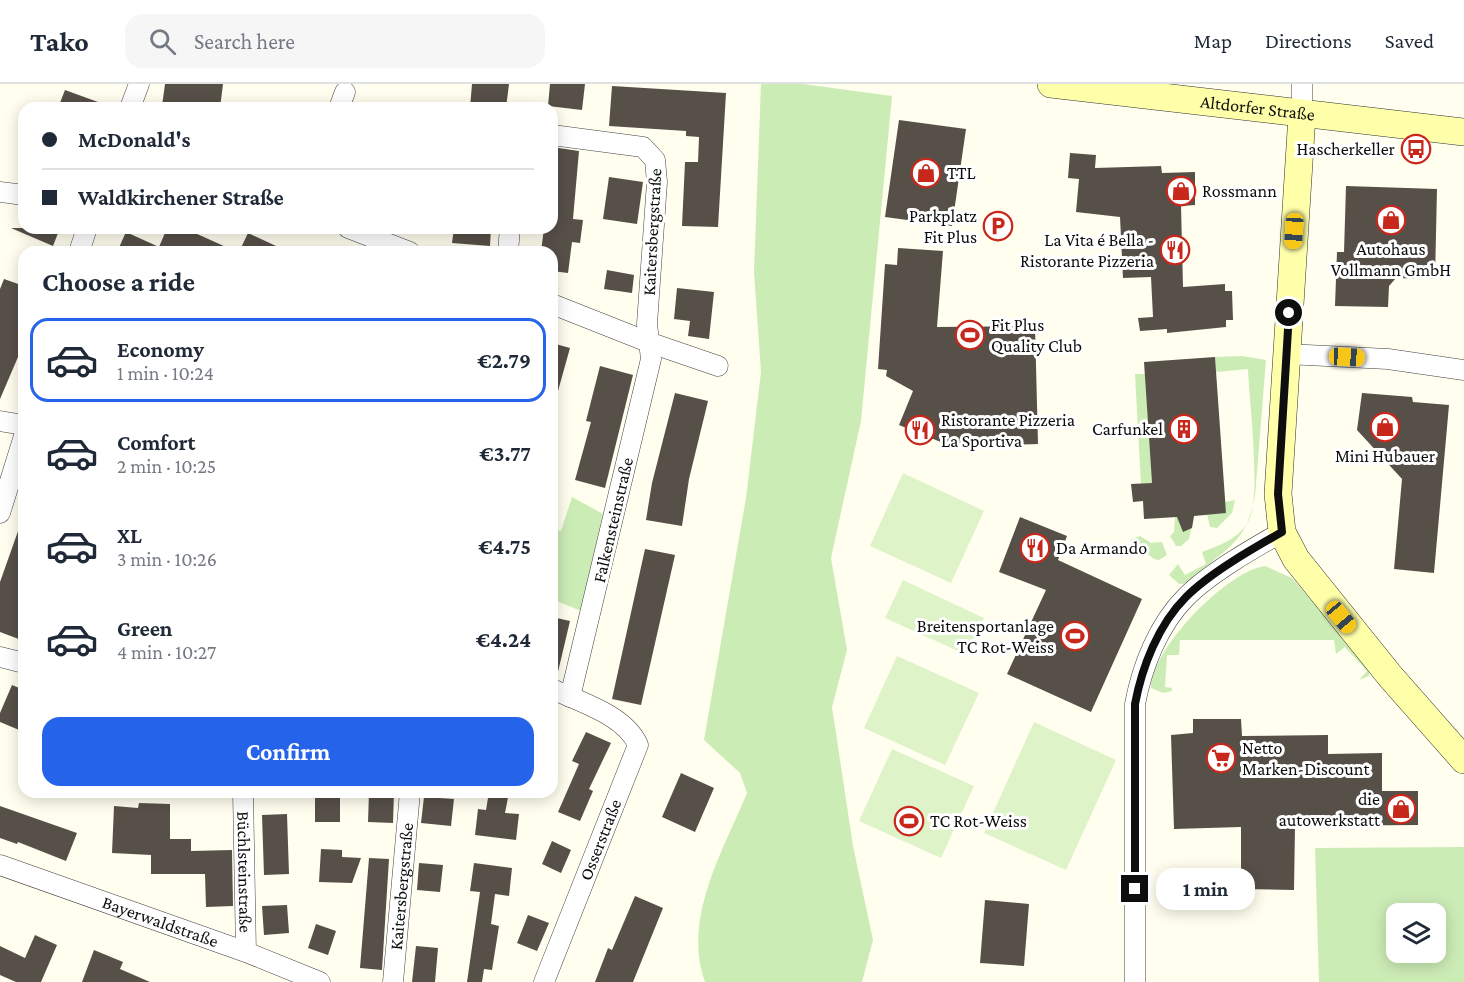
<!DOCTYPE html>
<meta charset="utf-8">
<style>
body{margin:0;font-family:"Crimson Pro",serif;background:#f6f6f7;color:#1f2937;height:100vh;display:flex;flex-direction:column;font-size:22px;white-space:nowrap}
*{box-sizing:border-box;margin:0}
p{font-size:20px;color:#747a83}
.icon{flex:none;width:33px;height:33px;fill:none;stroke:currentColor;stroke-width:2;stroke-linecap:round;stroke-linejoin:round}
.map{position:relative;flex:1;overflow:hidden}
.side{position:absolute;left:18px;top:162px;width:540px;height:552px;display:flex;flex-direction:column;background:#fff;border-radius:18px;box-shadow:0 3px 15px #0003}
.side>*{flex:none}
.guide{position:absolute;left:18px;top:18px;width:540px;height:132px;border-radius:18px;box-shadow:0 3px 15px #0003;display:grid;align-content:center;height:132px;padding:0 24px;background:#fff}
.buttons{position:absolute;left:1386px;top:819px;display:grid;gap:12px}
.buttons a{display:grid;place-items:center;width:60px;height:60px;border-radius:12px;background:#fff;box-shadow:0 3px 15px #0003;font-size:30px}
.end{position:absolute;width:27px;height:27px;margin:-14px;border:8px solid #0e0e0e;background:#fff;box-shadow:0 0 0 3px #fff}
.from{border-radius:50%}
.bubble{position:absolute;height:42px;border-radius:18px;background:#fff;box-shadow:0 3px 15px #0003;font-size:20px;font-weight:700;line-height:42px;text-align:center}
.car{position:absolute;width:18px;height:36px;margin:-18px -9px;border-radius:8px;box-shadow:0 0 4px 2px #0007;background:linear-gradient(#f5c518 24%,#345 0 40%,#f5c518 0 76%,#345 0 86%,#f5c518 0)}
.guide b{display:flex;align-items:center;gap:21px;height:57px;font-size:22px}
.guide b+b{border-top:2px solid #e0e1e3}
.guide i{width:15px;height:15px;background:#1f2937}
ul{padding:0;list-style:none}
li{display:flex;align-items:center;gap:18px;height:84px;margin:0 12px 9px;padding:0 12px;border:3px solid transparent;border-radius:18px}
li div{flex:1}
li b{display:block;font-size:22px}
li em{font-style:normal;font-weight:700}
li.selected{border-color:#2563eb}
li>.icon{width:54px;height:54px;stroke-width:1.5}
h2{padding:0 24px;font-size:27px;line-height:72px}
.primary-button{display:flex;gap:12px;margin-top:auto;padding:12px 24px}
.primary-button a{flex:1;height:69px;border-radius:18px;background:#2563eb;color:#fff;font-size:24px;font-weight:700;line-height:69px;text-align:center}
header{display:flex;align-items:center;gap:36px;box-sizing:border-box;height:84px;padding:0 30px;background:#fff;border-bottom:2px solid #e0e1e3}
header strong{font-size:28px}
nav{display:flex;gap:33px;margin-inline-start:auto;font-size:21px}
.search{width:420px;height:54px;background:#f6f6f7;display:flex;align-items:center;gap:15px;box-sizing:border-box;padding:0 21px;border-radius:18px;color:#747a83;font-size:22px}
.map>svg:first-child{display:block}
.green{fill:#ccecb6;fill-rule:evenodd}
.pitch{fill:#dff3c8}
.building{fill:#575049}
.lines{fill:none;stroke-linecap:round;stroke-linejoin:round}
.street-casing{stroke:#414141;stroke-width:21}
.secondary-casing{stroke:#303030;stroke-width:28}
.street{stroke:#fff;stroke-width:20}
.secondary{stroke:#ffa;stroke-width:27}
.route{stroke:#0e0e0e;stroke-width:8}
.labels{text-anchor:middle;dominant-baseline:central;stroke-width:6;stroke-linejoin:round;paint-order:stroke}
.street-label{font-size:18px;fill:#0e0e0e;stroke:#fff}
.poi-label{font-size:18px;fill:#0e0e0e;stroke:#fff;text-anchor:start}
</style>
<header>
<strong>Tako</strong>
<div class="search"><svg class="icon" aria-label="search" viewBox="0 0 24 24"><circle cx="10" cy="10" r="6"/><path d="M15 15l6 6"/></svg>Search here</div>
<nav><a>Map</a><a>Directions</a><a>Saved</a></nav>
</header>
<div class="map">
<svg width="1464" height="898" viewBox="0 0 1464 898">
<rect width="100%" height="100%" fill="#fffeef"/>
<path class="green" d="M761,0H803L892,12L861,337L831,474L847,566L832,623L853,762L873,856L862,898H705C682,835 723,767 747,709L740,689L704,656L746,414L761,288L754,188Z
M1242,272L1266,276L1255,412C1247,454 1233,460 1202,486C1195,491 1188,501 1179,500L1169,491L1178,480L1185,491L1206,480L1202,468C1220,461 1237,456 1248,438C1262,416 1249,316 1248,285L1216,288L1215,273Z
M1135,290H1145L1152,399L1141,400Z
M572,413L603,430L581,527L552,515V445L561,447Z
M1235,416L1232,429L1217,444L1210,443L1207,430L1226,429L1225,418Z
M1194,431L1189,455L1181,462H1176L1170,452L1174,448L1175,433Z
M1140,452L1151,459L1162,458L1167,471L1159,476L1154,475L1130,456Z
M1265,482L1292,494L1369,583V592L1359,596L1367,587L1345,563L1336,570L1334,556H1180L1179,571H1167L1165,603L1172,604V607L1163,609L1151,604C1151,565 1227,487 1265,482Z
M1464,763V898H1319L1315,764ZM1396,830H1436V868H1396Z"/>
<path class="pitch" d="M903,389L984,427L951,499L870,462Z
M903,496L984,534L967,571L885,534Z
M897,572L979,609L945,681L864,644Z
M1034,638L1116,676L1066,786L984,749Z
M892,665L974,702L941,774L859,737Z"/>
<path class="building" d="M165,0H223L220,24L162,22Z
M472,0H509L506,24H470Z
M550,0H585L582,26L548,22Z
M612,2L726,9L718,143L682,142L685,78H698L699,53L686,52V47L609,42Z
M65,6L109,22V24H58Z
M899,36L966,45L952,142L885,133Z
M552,63L579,67L573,135L583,136L580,159L572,158L568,189L552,187V168H541L544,144H552Z
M1070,69L1096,71L1095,84L1161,82L1162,89L1195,88V121L1181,122L1183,203L1225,200V207H1232L1233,236H1226V243L1167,249V245L1140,247L1138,234L1153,233L1151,193L1123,194L1120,133L1076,128L1079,95L1068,94Z
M609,93L643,98L637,140L603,135Z
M1346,102L1437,105L1435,195L1396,194L1389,202L1388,223L1335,222L1337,168H1344Z
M11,144H60L53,162Z
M167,144H184L237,168H117L126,148L159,163Z
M454,144H491L490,162L452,159Z
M248,149L289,168H239Z
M898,164L943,167L937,243L1035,242L1038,360L953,363L899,341L913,307L886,292L887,286L878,285L885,180L897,181Z
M607,186L634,191L632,209L604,205Z
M4,195L24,202V268L21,266L0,315V205Z
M677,204L714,208L709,255L688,252L690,237L674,235Z
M552,259L570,264L556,314H552Z
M1215,273L1226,429L1194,432L1192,444L1183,448L1177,433L1144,435L1143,417L1133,418L1131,400L1152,399L1144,278Z
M600,282L633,291L605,404L575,396L591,338L586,337Z
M675,309L708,317L689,395L682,442L646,436L652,399Z
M1362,309L1412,313L1413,318L1449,321L1434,489L1394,485L1402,395L1357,346Z
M1020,433L1067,452L1058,476L1142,515L1091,628L1007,590L1046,506L999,488Z
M22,436H24V557L0,548V498Z
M645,465L675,471L641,621L612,615Z
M552,533L570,537L557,592L552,591Z
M12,601L24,606V648L0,638V629Z
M1193,635H1241L1242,652L1328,651V670L1382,669V707H1418V741L1295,742L1294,806L1241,805V743L1174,745L1171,651L1193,649Z
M586,648L611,659L589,705L593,707L580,737L558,728L579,680L572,677Z
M681,689L714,704L695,748L662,733Z
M315,708H340V738H315Z
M369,708H394L393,739L368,738Z
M489,708H509L505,729L519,730L516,756L475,751L478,725L486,726Z
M424,713L454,715L451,742L421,739Z
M139,719L170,720V755H191V767L232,766L233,822L206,823L205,790H151V771L112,769L114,722L138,724Z
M0,722L77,749L66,777L18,758L17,760L0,754Z
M287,730L289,790L264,791L262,731Z
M552,757L571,766L561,789L542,780Z
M321,765L342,766V773L361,774L352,799L319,798Z
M369,774L389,775L382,886L360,884Z
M419,779L443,781L440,808L417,806Z
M474,779L512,784L509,812L495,810L491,840L499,842L492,886L484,885L482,898H467L480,808L470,807Z
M635,812L663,824L633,898H595L608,864L612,866Z
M985,816L1029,820L1024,882L980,879Z
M287,821L289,849L264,851L262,822Z
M528,831L549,839L537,867L517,859Z
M316,840L336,847L328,871L308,864Z
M35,851L57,861L41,898H16L0,891V862L25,874Z
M416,862L438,864L435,898H412Z
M94,866L123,878L120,885L150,898H82Z"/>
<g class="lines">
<g class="street-casing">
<g id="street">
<path d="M130,24L139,0"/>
<path d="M339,24L345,8"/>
<path d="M1302,31V0"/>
<path d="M552,51L643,63L655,76L657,98L647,240L651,275L570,613"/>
<path d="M0,108L24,111"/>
<path d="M348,144L410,168"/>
<path d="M79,168L87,144"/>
<path d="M508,168L510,144"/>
<path d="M552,220L648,258L718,282"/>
<path d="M1286,270L1388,275L1464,286"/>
<path d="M0,337L24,341"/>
<path d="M0,429L24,352"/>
<path d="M0,573L24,579"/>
<path id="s1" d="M243,708L246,868"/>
<path id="s2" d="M0,781L246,868L320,898"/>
<path id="s3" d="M393,898L410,708"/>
<path id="s4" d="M544,898L638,661C625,631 580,618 552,605"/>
<path d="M1135,898V620C1142,583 1158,541 1186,513C1210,489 1252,465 1282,448"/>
</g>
</g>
<g class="secondary-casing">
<g id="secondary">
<path id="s5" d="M1051,0L1464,48"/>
<path d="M1302,31L1278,410L1282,448L1296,475L1390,592L1464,676"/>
</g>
</g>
<use href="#street" class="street"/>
<use href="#secondary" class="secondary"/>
</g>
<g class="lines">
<path class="route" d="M1135,805V620C1142,583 1158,541 1186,513C1210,489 1252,465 1282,448L1278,410L1289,229"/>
</g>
<defs>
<g id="bus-ring" transform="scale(1.5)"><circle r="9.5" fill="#fff" stroke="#c8281c" stroke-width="1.5"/><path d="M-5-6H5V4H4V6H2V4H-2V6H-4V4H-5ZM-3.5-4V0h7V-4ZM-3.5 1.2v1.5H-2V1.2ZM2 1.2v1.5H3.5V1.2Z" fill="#c8281c"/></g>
<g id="shop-ring" transform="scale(1.5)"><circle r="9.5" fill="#fff" stroke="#c8281c" stroke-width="1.5"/><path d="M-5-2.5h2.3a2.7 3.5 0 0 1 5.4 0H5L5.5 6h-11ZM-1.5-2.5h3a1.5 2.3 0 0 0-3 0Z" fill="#c8281c"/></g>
<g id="parking-ring" transform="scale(1.5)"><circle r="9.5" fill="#fff" stroke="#c8281c" stroke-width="1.5"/><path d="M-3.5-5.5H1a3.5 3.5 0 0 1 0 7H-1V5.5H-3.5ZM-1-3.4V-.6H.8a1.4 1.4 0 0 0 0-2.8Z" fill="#c8281c"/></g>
<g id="restaurant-ring" transform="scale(1.5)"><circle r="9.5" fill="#fff" stroke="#c8281c" stroke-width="1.5"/><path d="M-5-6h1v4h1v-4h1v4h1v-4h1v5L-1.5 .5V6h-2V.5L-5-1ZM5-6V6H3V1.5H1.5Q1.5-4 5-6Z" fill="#c8281c"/></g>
<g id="stadium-ring" transform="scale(1.5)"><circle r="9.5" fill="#fff" stroke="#c8281c" stroke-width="1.5"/><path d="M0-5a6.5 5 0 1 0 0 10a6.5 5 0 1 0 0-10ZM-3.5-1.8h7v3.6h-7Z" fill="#c8281c"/></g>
<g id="building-ring" transform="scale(1.5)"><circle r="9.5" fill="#fff" stroke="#c8281c" stroke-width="1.5"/><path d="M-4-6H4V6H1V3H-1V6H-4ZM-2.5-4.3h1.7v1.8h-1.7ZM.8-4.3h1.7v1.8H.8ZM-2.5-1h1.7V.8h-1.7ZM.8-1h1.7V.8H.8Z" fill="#c8281c"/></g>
<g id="supermarket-ring" transform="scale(1.5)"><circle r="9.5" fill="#fff" stroke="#c8281c" stroke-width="1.5"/><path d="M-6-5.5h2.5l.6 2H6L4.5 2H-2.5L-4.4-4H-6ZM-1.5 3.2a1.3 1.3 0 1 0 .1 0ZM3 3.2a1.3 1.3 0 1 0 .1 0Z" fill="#c8281c"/></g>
</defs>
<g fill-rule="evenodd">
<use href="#bus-ring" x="1416" y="65"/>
<use href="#shop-ring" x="926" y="89"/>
<use href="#shop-ring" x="1181" y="107"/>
<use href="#shop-ring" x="1391" y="136"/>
<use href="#parking-ring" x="998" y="142"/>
<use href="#restaurant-ring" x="1175" y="166"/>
<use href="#stadium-ring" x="970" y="251"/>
<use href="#shop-ring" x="1385" y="343"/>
<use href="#building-ring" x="1184" y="345"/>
<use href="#restaurant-ring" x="920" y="346"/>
<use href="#restaurant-ring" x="1035" y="464"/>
<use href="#stadium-ring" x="1075" y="552"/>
<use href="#supermarket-ring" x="1221" y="674"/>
<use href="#shop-ring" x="1401" y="725"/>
<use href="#stadium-ring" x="909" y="737"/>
</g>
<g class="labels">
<g class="street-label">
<text stroke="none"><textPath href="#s5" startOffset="208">Altdorfer Straße</textPath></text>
<text transform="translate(652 148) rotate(-87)">Kaitersbergstraße</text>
<text transform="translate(613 436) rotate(-77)">Falkensteinstraße</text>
<text stroke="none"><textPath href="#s4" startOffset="153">Osserstraße</textPath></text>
<text stroke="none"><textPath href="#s1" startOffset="80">Büchlsteinstraße</textPath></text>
<text stroke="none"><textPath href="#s3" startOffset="96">Kaitersbergstraße</textPath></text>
<text stroke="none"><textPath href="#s2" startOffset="170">Bayerwaldstraße</textPath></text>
</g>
<g class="poi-label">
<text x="1395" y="65" text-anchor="end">Hascherkeller</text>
<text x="947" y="89">TTL</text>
<text x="1202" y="107">Rossmann</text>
<text x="977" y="132" text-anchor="end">Parkplatz<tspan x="977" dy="21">Fit Plus</tspan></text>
<text x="1154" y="156" text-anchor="end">La Vita é Bella -<tspan x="1154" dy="21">Ristorante Pizzeria</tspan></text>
<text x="1391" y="165" text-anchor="middle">Autohaus<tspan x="1391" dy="21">Vollmann GmbH</tspan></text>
<text x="991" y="241">Fit Plus<tspan x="991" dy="21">Quality Club</tspan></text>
<text x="941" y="336">Ristorante Pizzeria<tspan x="941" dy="21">La Sportiva</tspan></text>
<text x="1163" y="345" text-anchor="end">Carfunkel</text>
<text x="1385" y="372" text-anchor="middle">Mini Hubauer</text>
<text x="1056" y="464">Da Armando</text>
<text x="1054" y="542" text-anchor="end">Breitensportanlage<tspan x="1054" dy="21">TC Rot-Weiss</tspan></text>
<text x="1242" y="664">Netto<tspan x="1242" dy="21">Marken-Discount</tspan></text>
<text x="1380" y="715" text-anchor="end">die<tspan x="1380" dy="21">autowerkstatt</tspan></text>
<text x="930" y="737">TC Rot-Weiss</text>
</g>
</g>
</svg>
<div class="buttons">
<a><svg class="icon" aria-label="layers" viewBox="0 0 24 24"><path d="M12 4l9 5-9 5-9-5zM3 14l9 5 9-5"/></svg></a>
</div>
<i class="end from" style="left:1289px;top:229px"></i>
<i class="end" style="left:1135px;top:805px"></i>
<div class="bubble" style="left:1156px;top:784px;width:99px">1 min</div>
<i class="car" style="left:1294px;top:147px;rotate:184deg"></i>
<i class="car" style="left:1347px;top:273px;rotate:93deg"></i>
<i class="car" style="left:1341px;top:533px;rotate:140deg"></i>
<div class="guide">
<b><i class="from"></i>McDonald's</b>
<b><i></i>Waldkirchener Straße</b>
</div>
<section class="side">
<h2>Choose a ride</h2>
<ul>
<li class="selected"><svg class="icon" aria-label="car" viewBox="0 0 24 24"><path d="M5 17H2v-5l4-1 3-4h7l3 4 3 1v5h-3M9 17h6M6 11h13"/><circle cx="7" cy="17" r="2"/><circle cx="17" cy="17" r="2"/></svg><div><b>Economy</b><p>1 min · 10:24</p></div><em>€2.79</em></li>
<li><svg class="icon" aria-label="car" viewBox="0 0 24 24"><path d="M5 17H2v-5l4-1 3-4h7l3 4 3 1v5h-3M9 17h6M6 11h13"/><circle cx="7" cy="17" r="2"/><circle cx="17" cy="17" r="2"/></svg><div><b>Comfort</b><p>2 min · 10:25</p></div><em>€3.77</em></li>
<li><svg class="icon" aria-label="car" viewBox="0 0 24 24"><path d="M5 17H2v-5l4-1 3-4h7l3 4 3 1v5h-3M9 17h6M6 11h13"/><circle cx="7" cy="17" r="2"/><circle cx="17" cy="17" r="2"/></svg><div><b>XL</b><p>3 min · 10:26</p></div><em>€4.75</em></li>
<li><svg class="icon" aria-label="car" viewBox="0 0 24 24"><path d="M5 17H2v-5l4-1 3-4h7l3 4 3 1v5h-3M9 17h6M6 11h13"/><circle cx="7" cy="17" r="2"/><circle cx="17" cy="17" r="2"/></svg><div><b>Green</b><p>4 min · 10:27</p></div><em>€4.24</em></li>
</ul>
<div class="primary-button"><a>Confirm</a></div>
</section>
</div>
